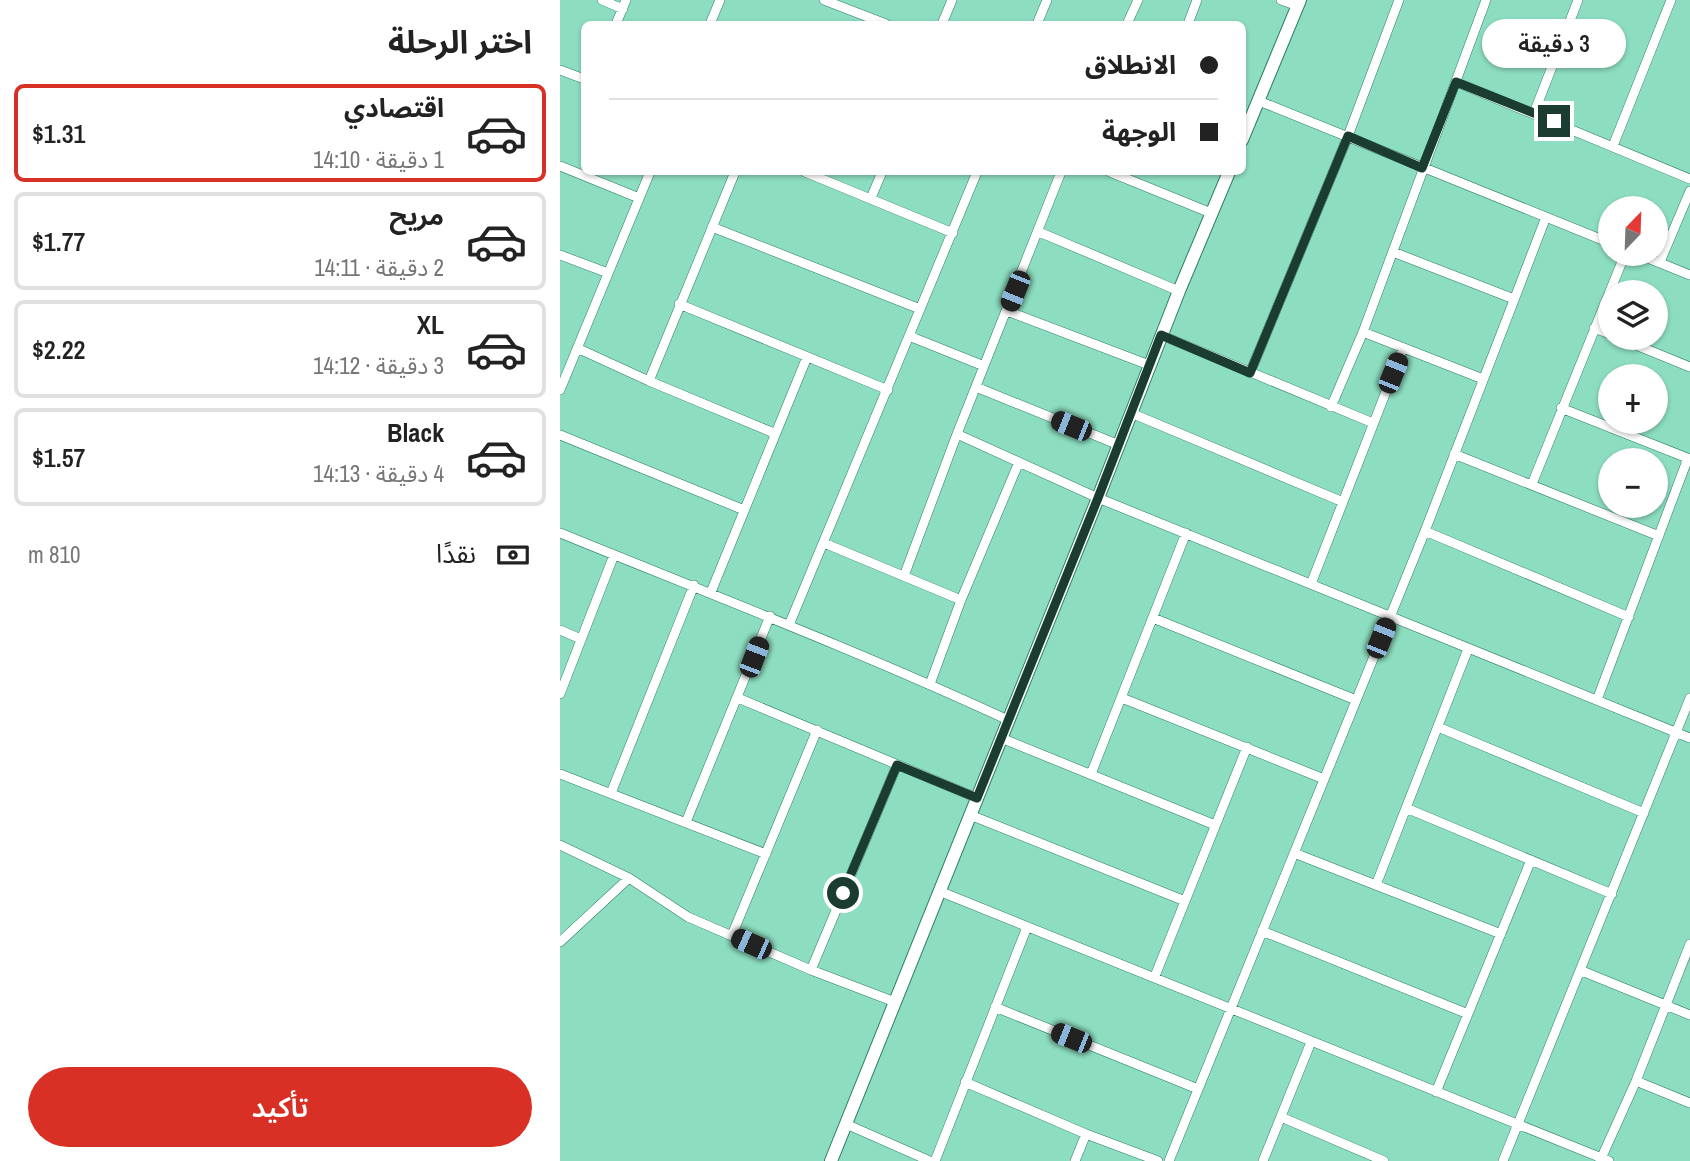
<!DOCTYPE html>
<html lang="ar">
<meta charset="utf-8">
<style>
body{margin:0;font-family:"Archivo Narrow","Noto Sans Arabic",sans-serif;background:#f2f2f2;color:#222;direction:rtl;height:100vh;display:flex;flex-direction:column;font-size:26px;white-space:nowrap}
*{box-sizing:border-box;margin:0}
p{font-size:23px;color:#767676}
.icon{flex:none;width:38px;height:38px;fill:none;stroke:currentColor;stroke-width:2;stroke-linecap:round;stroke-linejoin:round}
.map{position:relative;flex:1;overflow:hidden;direction:ltr}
.panel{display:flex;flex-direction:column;background:#fff;width:560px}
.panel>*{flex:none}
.guide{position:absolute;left:21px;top:21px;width:665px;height:154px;border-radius:10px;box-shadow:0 2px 5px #0004;direction:rtl;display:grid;align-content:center;height:154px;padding:0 28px;background:#fff}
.needle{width:46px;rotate:23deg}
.controls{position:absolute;left:1038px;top:196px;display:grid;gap:14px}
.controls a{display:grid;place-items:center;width:70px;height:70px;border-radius:50%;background:#fff;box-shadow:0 2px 5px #0004;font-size:35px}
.end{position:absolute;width:32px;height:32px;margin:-16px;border:9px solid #1b3d31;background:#fff;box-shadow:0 0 0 4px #fff}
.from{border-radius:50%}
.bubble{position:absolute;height:49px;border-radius:24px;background:#fff;box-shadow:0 2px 5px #0004;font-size:23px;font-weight:600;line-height:49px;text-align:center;direction:rtl}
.car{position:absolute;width:21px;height:42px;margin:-21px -10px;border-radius:9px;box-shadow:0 0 5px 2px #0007;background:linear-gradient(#222 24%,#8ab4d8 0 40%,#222 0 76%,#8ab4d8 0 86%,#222 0)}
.guide b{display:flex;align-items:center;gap:24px;height:66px;font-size:26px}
.guide b+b{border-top:2px solid #e0e0e0}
.guide i{width:18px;height:18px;background:#222}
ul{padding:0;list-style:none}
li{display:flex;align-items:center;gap:21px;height:98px;margin:0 14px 10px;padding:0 14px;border:4px solid #e0e0e0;border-radius:10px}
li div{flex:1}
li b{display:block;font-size:26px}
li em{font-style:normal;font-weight:600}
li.selected{border-color:#d93025}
li>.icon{width:63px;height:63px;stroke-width:1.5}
h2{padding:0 28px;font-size:32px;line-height:84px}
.pay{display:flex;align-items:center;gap:18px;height:77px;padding:0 28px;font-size:26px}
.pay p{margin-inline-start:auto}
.primary-button{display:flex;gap:14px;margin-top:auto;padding:14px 28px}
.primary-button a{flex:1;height:80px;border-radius:42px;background:#d93025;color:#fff;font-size:28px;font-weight:600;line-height:80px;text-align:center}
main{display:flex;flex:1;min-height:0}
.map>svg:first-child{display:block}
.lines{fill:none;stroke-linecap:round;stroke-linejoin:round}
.street-casing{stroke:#2b7f65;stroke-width:10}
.secondary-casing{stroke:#2b7f65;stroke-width:14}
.street{stroke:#fff;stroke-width:9}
.secondary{stroke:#fff;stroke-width:12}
.route{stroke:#1b3d31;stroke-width:9}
</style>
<main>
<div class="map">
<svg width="1130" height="1161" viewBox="0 0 1130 1161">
<rect width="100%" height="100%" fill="#8ddec0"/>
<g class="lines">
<g class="street-casing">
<path id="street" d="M42,0L63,9
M264,0L326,24
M721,0L738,6
M56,24L66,0
M150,24L160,0
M382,24L392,0
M477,24L487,0
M567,24L578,0
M628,24L637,0
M0,70L24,79
M896,82L1130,179
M699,101L1050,243
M974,113L1018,0
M1053,146L1111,0
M0,166L79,198
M245,172L393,233
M550,172L651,213
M311,198L322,172
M152,227L360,309
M479,232L619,291
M833,252L954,299
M1078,254L1130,275
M0,255L48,273
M1100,262L1130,191
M119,304L328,390
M447,311L589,365
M1034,328L1050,334
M803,332L923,379
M601,335L813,423
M349,336L424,366
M1059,338L1130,367
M17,348L89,381L214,433
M690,373L788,136L839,0
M89,381L175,172
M416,387L559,445
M0,390L90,172
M771,407L803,332L926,0
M1001,408L1130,459
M571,413L783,502
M397,434L538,498L1130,738
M0,435L184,510
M894,454L1099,536
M972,484L1065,254
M865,531L1069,617
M0,533C150,594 301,652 448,720
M264,543L401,600
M344,576L397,434L501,172
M751,584L843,348
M151,592L247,357
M593,618L796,700
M229,625L417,172
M0,630L21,639
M370,684L401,600L459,462
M0,694L54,555
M178,698L417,798
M562,698L764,779
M1037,700L1128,458
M878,727L1084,813
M441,738L655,825
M0,774L206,854
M531,774L626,533
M51,793L134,585
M846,808L1052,894
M410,815L625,901
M126,822L210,616
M0,845L69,878L128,917L251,970L335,1002
M734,853L941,934
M816,885L908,649
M379,891L1049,1161
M702,931L908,1014
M172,935L257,730
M0,942L69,878
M251,970L337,765
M1022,971L1130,1015
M595,976L687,747
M435,1007L638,1089
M1076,1081L1130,1103
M405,1082L526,1134L598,1161
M876,1092L971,860
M721,1117L824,1161
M286,1124L370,1161
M375,1161L467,927
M515,1161L526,1134
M609,1161L865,531L986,217
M703,1161L751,1042
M943,1161L1130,698
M1040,1161L1076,1081L1130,944"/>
</g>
<g class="secondary-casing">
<path id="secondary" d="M682,140L740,0
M271,1161L538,498L619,291L669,172"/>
</g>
<use href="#street" class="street"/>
<use href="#secondary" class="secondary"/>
</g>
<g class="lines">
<path class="route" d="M283,893L337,765L417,798L538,498L601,335L690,373L788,136L862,168L896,82L994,121"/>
</g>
</svg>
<div class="controls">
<a><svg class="needle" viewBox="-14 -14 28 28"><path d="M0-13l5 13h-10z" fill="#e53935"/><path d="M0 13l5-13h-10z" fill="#767676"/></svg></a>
<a><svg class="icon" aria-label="layers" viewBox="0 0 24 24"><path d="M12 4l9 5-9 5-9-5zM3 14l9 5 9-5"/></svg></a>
<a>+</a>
<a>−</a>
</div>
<i class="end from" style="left:283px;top:893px"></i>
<i class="end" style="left:994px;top:121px"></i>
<div class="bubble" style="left:922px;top:19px;width:144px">3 دقيقة</div>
<i class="car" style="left:455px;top:291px;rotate:202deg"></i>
<i class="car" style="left:833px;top:373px;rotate:22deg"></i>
<i class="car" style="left:511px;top:426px;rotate:292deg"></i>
<i class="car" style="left:821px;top:638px;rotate:22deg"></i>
<i class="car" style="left:194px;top:657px;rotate:21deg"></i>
<i class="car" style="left:191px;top:944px;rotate:294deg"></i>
<i class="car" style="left:511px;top:1038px;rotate:292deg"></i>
<div class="guide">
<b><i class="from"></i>الانطلاق</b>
<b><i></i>الوجهة</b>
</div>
</div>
<section class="panel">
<h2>اختر الرحلة</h2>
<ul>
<li class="selected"><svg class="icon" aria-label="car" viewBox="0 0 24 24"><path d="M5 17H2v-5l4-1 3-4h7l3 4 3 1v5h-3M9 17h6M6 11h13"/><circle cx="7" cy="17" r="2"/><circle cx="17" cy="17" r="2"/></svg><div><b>اقتصادي</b><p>1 دقيقة · 14:10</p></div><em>$1.31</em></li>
<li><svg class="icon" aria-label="car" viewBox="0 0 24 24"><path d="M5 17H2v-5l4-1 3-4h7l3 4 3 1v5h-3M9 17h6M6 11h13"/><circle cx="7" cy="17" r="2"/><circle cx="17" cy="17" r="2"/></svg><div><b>مريح</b><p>2 دقيقة · 14:11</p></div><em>$1.77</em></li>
<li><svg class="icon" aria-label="car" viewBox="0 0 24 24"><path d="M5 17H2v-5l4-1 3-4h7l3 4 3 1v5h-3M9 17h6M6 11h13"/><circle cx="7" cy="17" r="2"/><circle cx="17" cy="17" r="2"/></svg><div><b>XL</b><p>3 دقيقة · 14:12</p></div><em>$2.22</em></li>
<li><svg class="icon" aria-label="car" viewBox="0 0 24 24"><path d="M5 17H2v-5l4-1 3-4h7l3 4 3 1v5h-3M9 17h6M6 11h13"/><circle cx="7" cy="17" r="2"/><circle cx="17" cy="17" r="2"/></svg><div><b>Black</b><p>4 دقيقة · 14:13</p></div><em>$1.57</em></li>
</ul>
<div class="pay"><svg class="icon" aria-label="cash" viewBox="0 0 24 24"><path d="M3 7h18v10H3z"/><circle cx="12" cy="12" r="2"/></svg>نقدًا<p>810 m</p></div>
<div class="primary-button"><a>تأكيد</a></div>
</section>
</main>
